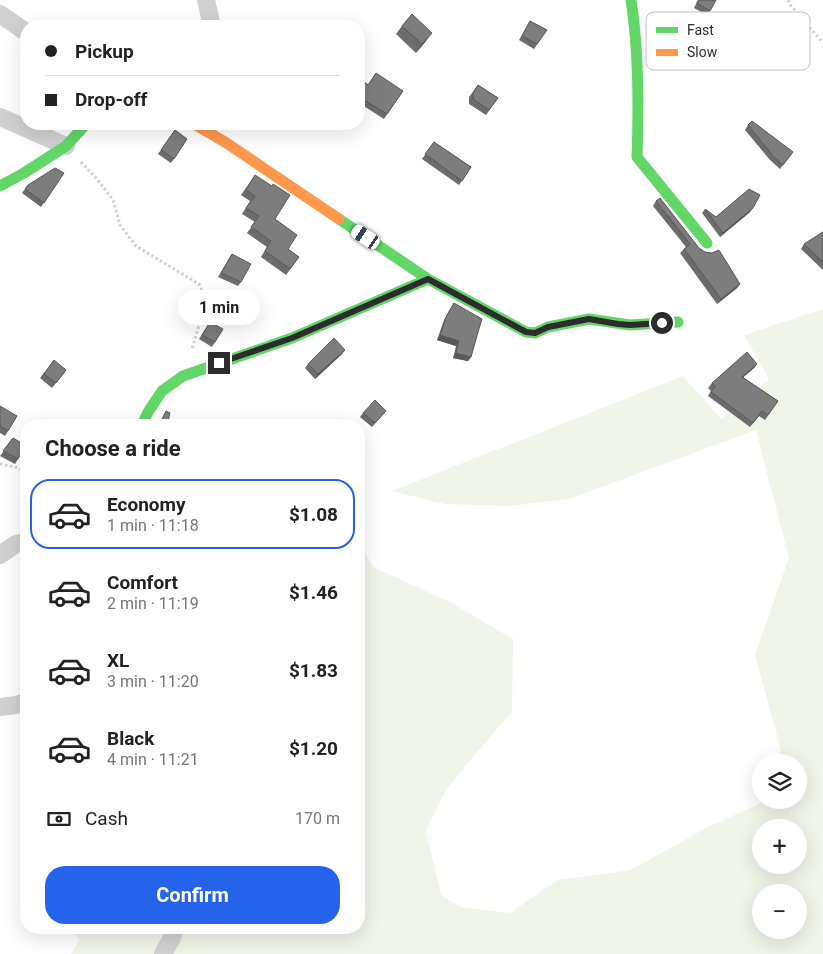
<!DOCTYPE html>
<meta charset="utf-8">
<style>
body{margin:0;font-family:Roboto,sans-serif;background:#f2f2f2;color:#222;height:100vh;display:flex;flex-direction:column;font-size:19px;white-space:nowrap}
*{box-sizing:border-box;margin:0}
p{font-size:16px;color:#767676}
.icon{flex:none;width:28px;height:28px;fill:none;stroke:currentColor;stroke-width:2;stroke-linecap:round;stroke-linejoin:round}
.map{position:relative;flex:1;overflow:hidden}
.drawer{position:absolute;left:20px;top:419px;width:345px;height:515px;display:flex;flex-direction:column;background:#fff;border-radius:20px;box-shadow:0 5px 20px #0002}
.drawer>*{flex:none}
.guide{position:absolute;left:20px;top:20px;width:345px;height:110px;border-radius:20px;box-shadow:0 5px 20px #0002;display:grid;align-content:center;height:110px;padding:0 25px;background:#fff}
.fabs{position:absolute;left:752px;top:754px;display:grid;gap:10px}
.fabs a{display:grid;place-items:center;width:55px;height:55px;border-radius:50%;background:#fff;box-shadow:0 5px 20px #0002;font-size:25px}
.end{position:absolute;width:22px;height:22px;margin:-11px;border:6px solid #2c2c2c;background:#fff;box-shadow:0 0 0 2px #fff}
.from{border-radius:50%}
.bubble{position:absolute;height:35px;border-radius:18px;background:#fff;box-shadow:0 5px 20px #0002;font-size:16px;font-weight:700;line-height:35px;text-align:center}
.car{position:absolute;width:15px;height:30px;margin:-15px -8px;border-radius:6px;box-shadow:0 0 4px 1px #0007;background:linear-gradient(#fff 24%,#345 0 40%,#fff 0 76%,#345 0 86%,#fff 0)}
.guide b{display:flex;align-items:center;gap:18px;height:48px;font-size:19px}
.guide b+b{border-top:1px solid #e0e0e0}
.guide i{width:12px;height:12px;background:#222}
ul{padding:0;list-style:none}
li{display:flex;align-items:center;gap:15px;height:70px;margin:0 10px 8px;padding:0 15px;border:2px solid transparent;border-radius:20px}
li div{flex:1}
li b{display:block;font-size:19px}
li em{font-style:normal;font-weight:700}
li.selected{border-color:#2563eb}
li>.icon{width:45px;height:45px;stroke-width:1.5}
h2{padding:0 25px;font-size:22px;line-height:60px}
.pay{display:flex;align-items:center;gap:12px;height:55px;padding:0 25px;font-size:19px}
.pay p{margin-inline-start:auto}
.primary-button{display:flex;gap:10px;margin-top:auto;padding:10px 25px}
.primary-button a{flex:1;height:58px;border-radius:20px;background:#2563eb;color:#fff;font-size:20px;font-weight:700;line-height:58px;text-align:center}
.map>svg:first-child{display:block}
.green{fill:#f0f4e9;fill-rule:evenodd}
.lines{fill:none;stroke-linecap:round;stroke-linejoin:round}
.path{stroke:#d1d1d1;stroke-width:3;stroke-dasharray:2.5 2.5;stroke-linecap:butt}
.street{stroke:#d1d1d1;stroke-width:18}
.fast{stroke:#63d668;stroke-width:11}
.slow{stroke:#ff974d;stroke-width:11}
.wall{fill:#6c6c6c}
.shaded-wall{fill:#585858}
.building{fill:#7d7d7d;stroke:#585858}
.route{stroke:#2c2c2c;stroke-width:6}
.key{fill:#fff;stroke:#c0c0c0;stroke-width:1}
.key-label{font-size:14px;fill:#2c2c2c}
</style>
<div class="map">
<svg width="823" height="954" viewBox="0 0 823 954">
<rect width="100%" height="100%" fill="#fff"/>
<path class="green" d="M823,309V954H71L80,939L67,928H359V541L373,567L448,601L513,639L512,712L476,753L446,790L426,831L441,895L461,907L510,913L558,880L631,870L708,827L759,804L761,800H799V762H776L781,750L755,655L789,558L756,430L569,499L508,506L445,504L392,491L683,376L721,419L769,379L744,335ZM761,828H799V865H761ZM761,892H799V930H761Z"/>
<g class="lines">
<path class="path" d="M788,0L791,6L823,43
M81,162L97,179L113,200L120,225L136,246L199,284L204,295V308L192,349
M0,464L19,468L26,474"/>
<path class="street" d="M206,0L212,26
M0,14L26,32
M0,117L66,146
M0,555L16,544L26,541
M0,707L16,705L26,702
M163,954L172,938L175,928"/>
<path class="fast" d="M631,0C639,52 639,104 637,157L707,243
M0,186L24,173L66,146L86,124
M339,219L428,279L526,332L535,333L548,327L589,319L630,325L678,322
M142,425L148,412L162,391L183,376L292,338L428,279"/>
<path class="slow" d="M194,124L225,142L339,219"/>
</g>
<path class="wall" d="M698,0H716L707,15L694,8Z
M530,21L547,30L534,49L519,40Z
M402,26L426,41L416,53L396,34Z
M359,78L368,85L403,91L384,119L359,103Z
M478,85L498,98L486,115L469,104V97Z
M748,125L793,152L780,169L770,160L745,130Z
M175,130L187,139L171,163L158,154Z
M434,142L471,167L459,185L422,159Z
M64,173L41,207L22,193L28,185Z
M255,175L275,219L288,249L299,257L286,275L261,257L267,247L247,233L255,222L242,214L250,201L241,195Z
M656,201L699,248L740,284L737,288L717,304L680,253L686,247L653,206Z
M705,209L716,217L750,212L720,237L702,213Z
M823,232V270L801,249L804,244Z
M232,254L241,282L238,286L218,277Z
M454,303L478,332L471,357L468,361L453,358L456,346L437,340L444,320Z
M210,322L215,342L212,347L199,339Z
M342,354L315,379L305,368L308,364Z
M54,360L63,374L52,388L40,378Z
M757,364L754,368L743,377L778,401L765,420L759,416L750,427L708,396L711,391L708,388L712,383Z
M0,406L8,431L5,436L0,433Z
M386,411L372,427L360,417L363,413Z
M13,438L18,459L15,464L0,456Z"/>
<path class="shaded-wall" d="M432,33L426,41L416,53L422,44Z
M753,208L750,212L720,237L723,233Z
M740,284L737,288L717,304L721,299Z
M440,335L459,341L456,346L437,340Z
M345,350L342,354L315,379L318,374Z
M456,353L471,357L468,361L453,358Z
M757,364L754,368L739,381L742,377Z"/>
<path class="building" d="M699,0H716L710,11L697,3Z
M412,14L432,33L422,44L402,26Z
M530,21L547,30L537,44L522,36Z
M376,73L403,91L387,114L359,97V78L368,85Z
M478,85L498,98L489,110L473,99V93Z
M752,121L793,152L783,165L773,156L748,125Z
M175,130L187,139L174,159L161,150Z
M434,142L471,167L462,181L425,154Z
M55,168L64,173L44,203L25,189L28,185Z
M255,175L272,186L273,184L290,195L275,219L297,235L288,249L299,257L290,269L265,251L271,241L251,227L259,216L246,208L255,196L246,190Z
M749,189L760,195L753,208L723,233L705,209L716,217Z
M660,198L699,248L705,252L712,253L719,250L740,284L721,299L684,249L690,244L656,201Z
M823,232V262L804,244Z
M232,254L251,264L241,282L221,273Z
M454,303L482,319L478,332L471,357L456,353L459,341L440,335L447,315Z
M210,322L223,329L215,342L202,335Z
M334,338L345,350L318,374L308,364Z
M747,352L757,364L742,377L778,401L768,415L762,411L753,423L711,392L715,387L712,383Z
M54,360L66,370L56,383L44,374Z
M375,400L386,411L375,423L363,413Z
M0,406L17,416L8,431L0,426Z
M166,411L170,413L167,425H159Z
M13,438L25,445L18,459L3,451Z"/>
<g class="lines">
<path class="route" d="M219,363L292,338L428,279L526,332L535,333L548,327L589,319L618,324L630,325L662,323"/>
</g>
<rect x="646" y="12" width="164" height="58" rx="8" class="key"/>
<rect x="656" y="27" width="22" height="6" fill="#63d668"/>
<rect x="656" y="49" width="22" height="7" fill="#ff974d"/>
<g class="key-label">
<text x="687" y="35">Fast</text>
<text x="687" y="57">Slow</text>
</g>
</svg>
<div class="fabs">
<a><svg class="icon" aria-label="layers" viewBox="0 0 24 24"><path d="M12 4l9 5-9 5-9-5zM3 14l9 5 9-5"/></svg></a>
<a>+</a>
<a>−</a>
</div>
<i class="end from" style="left:662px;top:323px"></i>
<i class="end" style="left:219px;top:363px"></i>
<div class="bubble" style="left:178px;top:290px;width:82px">1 min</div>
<i class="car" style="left:366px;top:237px;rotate:304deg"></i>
<div class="guide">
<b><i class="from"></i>Pickup</b>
<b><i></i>Drop-off</b>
</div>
<section class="drawer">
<h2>Choose a ride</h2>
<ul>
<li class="selected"><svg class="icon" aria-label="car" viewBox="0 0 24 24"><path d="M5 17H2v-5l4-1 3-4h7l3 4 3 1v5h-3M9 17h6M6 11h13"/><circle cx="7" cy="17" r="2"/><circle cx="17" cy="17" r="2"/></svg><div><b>Economy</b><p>1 min · 11:18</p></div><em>$1.08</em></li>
<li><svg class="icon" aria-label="car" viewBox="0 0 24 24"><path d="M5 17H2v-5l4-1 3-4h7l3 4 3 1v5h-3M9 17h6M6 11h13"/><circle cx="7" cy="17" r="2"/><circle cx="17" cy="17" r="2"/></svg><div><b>Comfort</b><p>2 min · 11:19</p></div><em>$1.46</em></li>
<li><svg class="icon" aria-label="car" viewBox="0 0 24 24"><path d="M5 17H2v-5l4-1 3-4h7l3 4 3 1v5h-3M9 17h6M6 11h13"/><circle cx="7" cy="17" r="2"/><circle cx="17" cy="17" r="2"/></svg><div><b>XL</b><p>3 min · 11:20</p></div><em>$1.83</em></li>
<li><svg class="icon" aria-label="car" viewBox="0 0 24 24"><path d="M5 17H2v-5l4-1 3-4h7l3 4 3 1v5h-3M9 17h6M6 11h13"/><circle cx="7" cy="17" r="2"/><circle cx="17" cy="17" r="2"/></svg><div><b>Black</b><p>4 min · 11:21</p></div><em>$1.20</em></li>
</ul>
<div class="pay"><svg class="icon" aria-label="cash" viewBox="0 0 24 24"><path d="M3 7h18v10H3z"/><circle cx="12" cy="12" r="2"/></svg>Cash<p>170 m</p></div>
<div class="primary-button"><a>Confirm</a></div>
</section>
</div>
